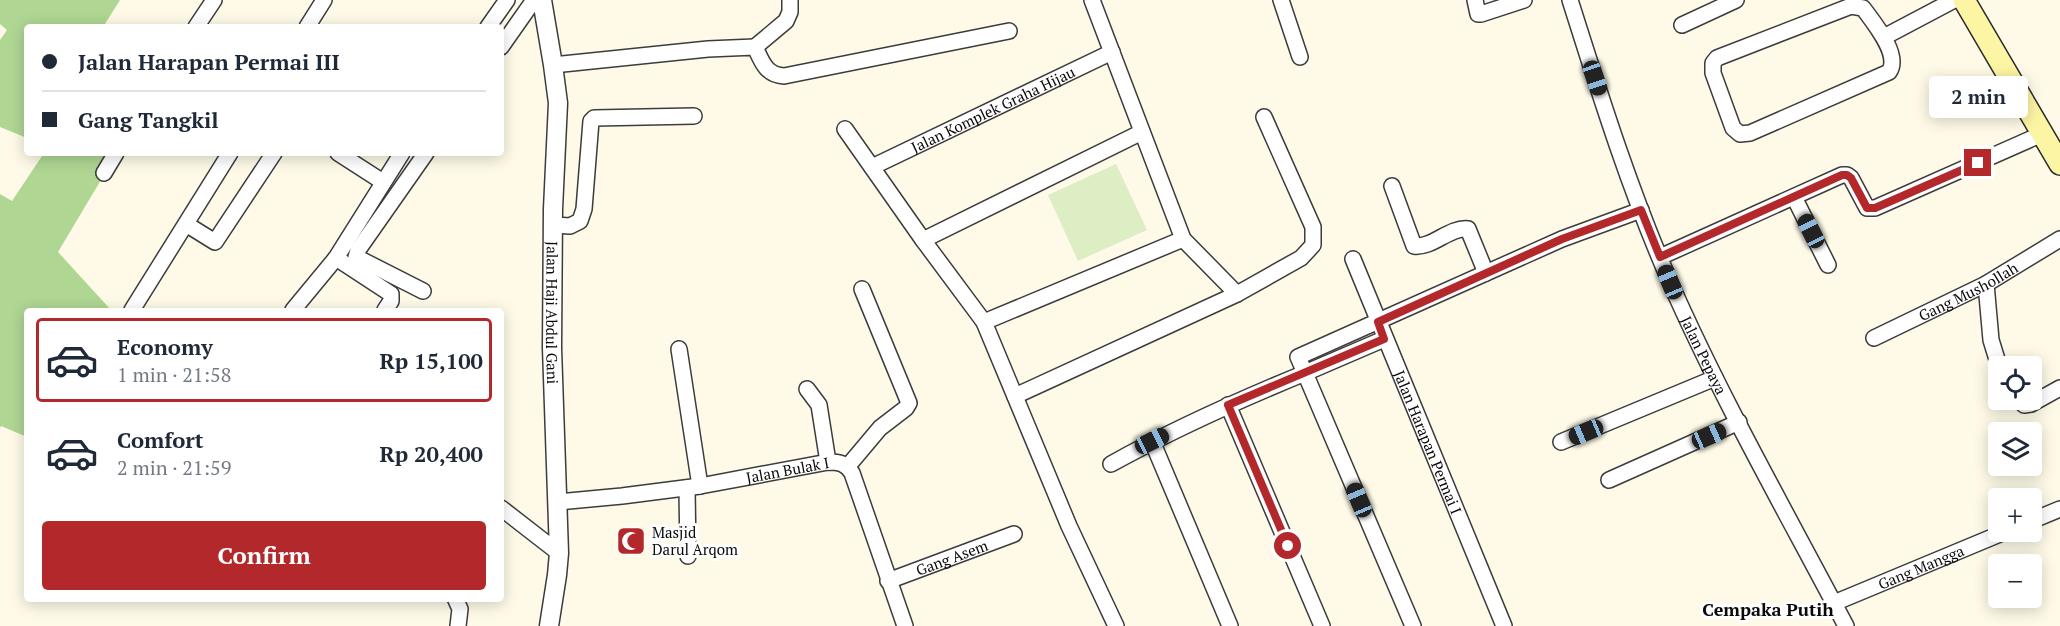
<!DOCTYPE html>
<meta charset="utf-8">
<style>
body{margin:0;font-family:"PT Serif",serif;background:#f6f6f7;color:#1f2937;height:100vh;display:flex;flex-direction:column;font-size:22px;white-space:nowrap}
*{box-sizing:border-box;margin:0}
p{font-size:20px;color:#747a83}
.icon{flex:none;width:33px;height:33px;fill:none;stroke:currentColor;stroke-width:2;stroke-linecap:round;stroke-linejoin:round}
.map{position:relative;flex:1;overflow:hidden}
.details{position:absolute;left:24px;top:308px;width:480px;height:294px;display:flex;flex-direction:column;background:#fff;border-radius:6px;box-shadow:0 3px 15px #0003}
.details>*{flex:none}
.hud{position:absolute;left:24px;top:24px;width:480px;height:132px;border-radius:6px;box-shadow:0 3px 15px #0003;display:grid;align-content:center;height:132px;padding:0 18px;background:#fff}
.controls{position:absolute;left:1988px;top:356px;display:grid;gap:12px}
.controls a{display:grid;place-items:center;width:54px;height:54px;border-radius:6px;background:#fff;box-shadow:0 3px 15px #0003;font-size:30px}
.end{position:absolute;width:27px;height:27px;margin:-14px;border:8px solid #b3282a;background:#fff;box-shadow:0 0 0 3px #fff}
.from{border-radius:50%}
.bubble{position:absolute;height:42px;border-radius:6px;background:#fff;box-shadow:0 3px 15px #0003;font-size:20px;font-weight:600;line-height:42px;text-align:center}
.car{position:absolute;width:18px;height:36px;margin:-18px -9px;border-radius:8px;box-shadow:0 0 4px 2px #0007;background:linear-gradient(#222 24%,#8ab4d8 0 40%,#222 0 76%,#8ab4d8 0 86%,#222 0)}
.hud b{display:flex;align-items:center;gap:21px;height:57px;font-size:22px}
.hud b+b{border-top:2px solid #e0e1e3}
.hud i{width:15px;height:15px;background:#1f2937}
ul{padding:10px 0 0;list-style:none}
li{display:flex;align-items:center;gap:18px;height:84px;margin:0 12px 9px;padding:0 6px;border:3px solid transparent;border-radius:6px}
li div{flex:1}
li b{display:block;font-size:22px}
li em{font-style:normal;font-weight:600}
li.on{border-color:#b3282a}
li>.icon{width:54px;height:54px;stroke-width:1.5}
.cta{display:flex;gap:12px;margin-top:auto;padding:12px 18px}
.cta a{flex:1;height:69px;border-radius:6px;background:#b3282a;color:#fff;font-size:24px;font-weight:600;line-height:69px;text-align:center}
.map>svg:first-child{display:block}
.forest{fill:#afd693}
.pitch{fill:#deeec4}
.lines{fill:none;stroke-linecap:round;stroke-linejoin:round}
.minor-casing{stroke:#3c3c3c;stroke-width:18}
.tertiary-casing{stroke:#3c3c3c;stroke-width:21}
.secondary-casing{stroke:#2b2b2b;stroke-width:24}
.minor{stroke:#fff;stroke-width:15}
.tertiary{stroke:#fff;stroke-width:18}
.secondary{stroke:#fcf5a4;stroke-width:21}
.route{stroke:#b3282a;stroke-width:8}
.labels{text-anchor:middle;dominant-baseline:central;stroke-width:6;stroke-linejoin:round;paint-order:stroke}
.street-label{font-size:15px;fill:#090909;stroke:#fff}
.poi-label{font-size:15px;fill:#090909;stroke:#fff;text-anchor:start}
.quarter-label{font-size:18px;font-weight:bold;fill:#090909;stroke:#fff}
</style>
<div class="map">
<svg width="2060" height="626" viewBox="0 0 2060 626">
<rect width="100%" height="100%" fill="#fefae7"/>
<path class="forest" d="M0,0H120L103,27H27V138L0,127V40L7,30L0,24Z
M44,153H117L58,252L111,310H27V437L1,426L0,428V194L12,201Z"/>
<path class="pitch" d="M1116,164L1147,230L1078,261L1048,195Z"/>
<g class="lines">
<g class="minor-casing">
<g id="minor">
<path d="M1092,0L1183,239L1237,294"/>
<path d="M1281,0L1300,57"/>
<path d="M1475,0L1478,14H1481L1524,0"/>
<path id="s1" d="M1570,0C1600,95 1630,191 1670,282C1722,400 1786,512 1846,626"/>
<path d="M1851,6L1863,8C1874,23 1901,55 1889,72L1750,133L1740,134L1733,128L1713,73V63L1717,58Z"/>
<path d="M1682,25L1736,0"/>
<path d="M196,27L214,0"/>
<path d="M307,27L324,0"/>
<path d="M488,27L507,0"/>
<path d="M1884,37L1954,0"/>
<path d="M501,47L534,0"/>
<path d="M755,47L786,21L790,12V0"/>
<path d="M553,65L708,49L755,47C762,62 766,75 784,76L1009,31"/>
<path d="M845,129L923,240L984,322L1069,526L1116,626"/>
<path d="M338,153L383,182"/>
<path id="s2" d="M872,167L1112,52"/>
<path d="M104,173L116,153"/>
<path d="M1392,186L1414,246C1433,248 1449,227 1468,229L1486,273"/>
<path d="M1794,197L1828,265"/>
<path d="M186,224L215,242L274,153"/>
<path d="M553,225L570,226L580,221L584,209L591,121L594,118L694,116"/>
<path d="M923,240L1142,132"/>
<path d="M1660,257L1842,175H1847L1851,178L1867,208H1875L2042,134"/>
<path d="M336,258L391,294V301L385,310"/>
<path id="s3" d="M1353,259L1504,626"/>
<path d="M1986,284L1991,340L1999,366"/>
<path d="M423,291L356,257L358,250L426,153"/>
<path d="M132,310L230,153"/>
<path d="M293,310L336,258L402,153"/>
<path d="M984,322L1183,239"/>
<path id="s4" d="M1874,338L1986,284L2060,239"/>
<path d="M1384,339L1305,373L1413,626"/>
<path d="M679,349L700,486"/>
<path d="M807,389L819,405L828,462"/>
<path d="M1015,396L1237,294L1301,258L1313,245V227L1264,117"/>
<path d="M2018,399L2024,405L2031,404L2060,388"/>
<path d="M1228,405L1322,626"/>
<path d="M1152,441L1230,626"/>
<path d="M1561,442L1715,378"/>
<path d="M1111,464C1174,429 1239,400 1305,373L1298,357L1562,239L1641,210"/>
<path d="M848,466L880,428L906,408L909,403L862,289"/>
<path d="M1609,480L1739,422"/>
<path d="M687,488L688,556"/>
<path id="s5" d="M558,502L622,496L700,486L828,462C839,462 846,463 852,473L905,626"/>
<path d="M501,508L559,553"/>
<path d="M2031,521L2060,509"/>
<path id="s6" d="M888,581L1014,534"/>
<path d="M455,598L460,609L458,626"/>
<path id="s7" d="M1834,603L2007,531"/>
</g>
</g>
<g class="tertiary-casing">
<g id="tertiary">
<path id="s8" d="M542,0L553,65L558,103L553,209L552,348L559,553L557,575L549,626"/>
</g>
</g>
<g class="secondary-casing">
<path id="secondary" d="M1964,0L2060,164"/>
</g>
<use href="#minor" class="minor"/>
<use href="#tertiary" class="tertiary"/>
<use href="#secondary" class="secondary"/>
</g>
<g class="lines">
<path class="route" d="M1288,546L1228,405L1384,339L1378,322L1562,239L1641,210L1660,257L1842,175H1847L1851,178L1867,208H1875L1978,163"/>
</g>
<defs>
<g id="mosque-square" transform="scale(1.5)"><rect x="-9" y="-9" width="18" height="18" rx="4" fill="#b3282a" stroke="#fff"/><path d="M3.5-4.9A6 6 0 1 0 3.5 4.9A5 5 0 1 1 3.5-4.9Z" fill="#fff"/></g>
</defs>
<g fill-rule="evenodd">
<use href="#mosque-square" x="631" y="541"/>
</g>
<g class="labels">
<g class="street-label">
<text stroke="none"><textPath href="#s2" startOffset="134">Jalan Komplek Graha Hijau</textPath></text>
<text stroke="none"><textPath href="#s4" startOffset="105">Gang Mushollah</textPath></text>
<text stroke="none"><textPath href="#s8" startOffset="314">Jalan Haji Abdul Gani</textPath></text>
<text stroke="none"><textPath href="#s1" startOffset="380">Jalan Pepaya</textPath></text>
<text stroke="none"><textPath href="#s3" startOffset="198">Jalan Harapan Permai I</textPath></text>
<text stroke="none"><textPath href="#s5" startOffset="232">Jalan Bulak I</textPath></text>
<text stroke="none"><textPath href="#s6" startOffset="68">Gang Asem</textPath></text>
<text stroke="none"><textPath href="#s7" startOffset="94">Gang Mangga</textPath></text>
</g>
<g class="poi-label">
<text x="652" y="532">Masjid<tspan x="652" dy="17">Darul Arqom</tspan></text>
</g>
<g class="quarter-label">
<text x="1768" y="609">Cempaka Putih</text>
</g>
</g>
</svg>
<div class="controls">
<a><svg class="icon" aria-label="locate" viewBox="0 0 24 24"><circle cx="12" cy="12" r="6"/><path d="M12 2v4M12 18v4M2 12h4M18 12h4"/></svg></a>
<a><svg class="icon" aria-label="layers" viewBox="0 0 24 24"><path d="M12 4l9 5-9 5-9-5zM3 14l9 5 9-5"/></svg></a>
<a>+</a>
<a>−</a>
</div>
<i class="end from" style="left:1288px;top:546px"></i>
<i class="end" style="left:1978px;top:163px"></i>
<div class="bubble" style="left:1929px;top:76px;width:99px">2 min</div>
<i class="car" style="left:1595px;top:78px;rotate:161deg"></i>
<i class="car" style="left:1811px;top:231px;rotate:333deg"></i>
<i class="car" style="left:1670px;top:282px;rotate:337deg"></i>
<i class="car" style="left:1586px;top:432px;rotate:247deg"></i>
<i class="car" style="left:1709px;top:436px;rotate:66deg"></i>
<i class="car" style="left:1152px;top:441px;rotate:64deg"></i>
<i class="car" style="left:1359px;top:500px;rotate:337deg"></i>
<div class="hud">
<b><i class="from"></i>Jalan Harapan Permai III</b>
<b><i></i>Gang Tangkil</b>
</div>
<section class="details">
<ul>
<li class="on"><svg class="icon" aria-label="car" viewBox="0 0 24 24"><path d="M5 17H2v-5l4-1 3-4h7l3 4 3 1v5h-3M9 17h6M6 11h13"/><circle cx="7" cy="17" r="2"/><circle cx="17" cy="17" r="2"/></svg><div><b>Economy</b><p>1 min · 21:58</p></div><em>Rp 15,100</em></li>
<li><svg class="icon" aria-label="car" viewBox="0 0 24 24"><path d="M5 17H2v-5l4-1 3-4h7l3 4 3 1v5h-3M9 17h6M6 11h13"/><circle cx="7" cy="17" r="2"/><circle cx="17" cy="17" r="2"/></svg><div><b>Comfort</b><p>2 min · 21:59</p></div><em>Rp 20,400</em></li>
</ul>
<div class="cta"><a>Confirm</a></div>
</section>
</div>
